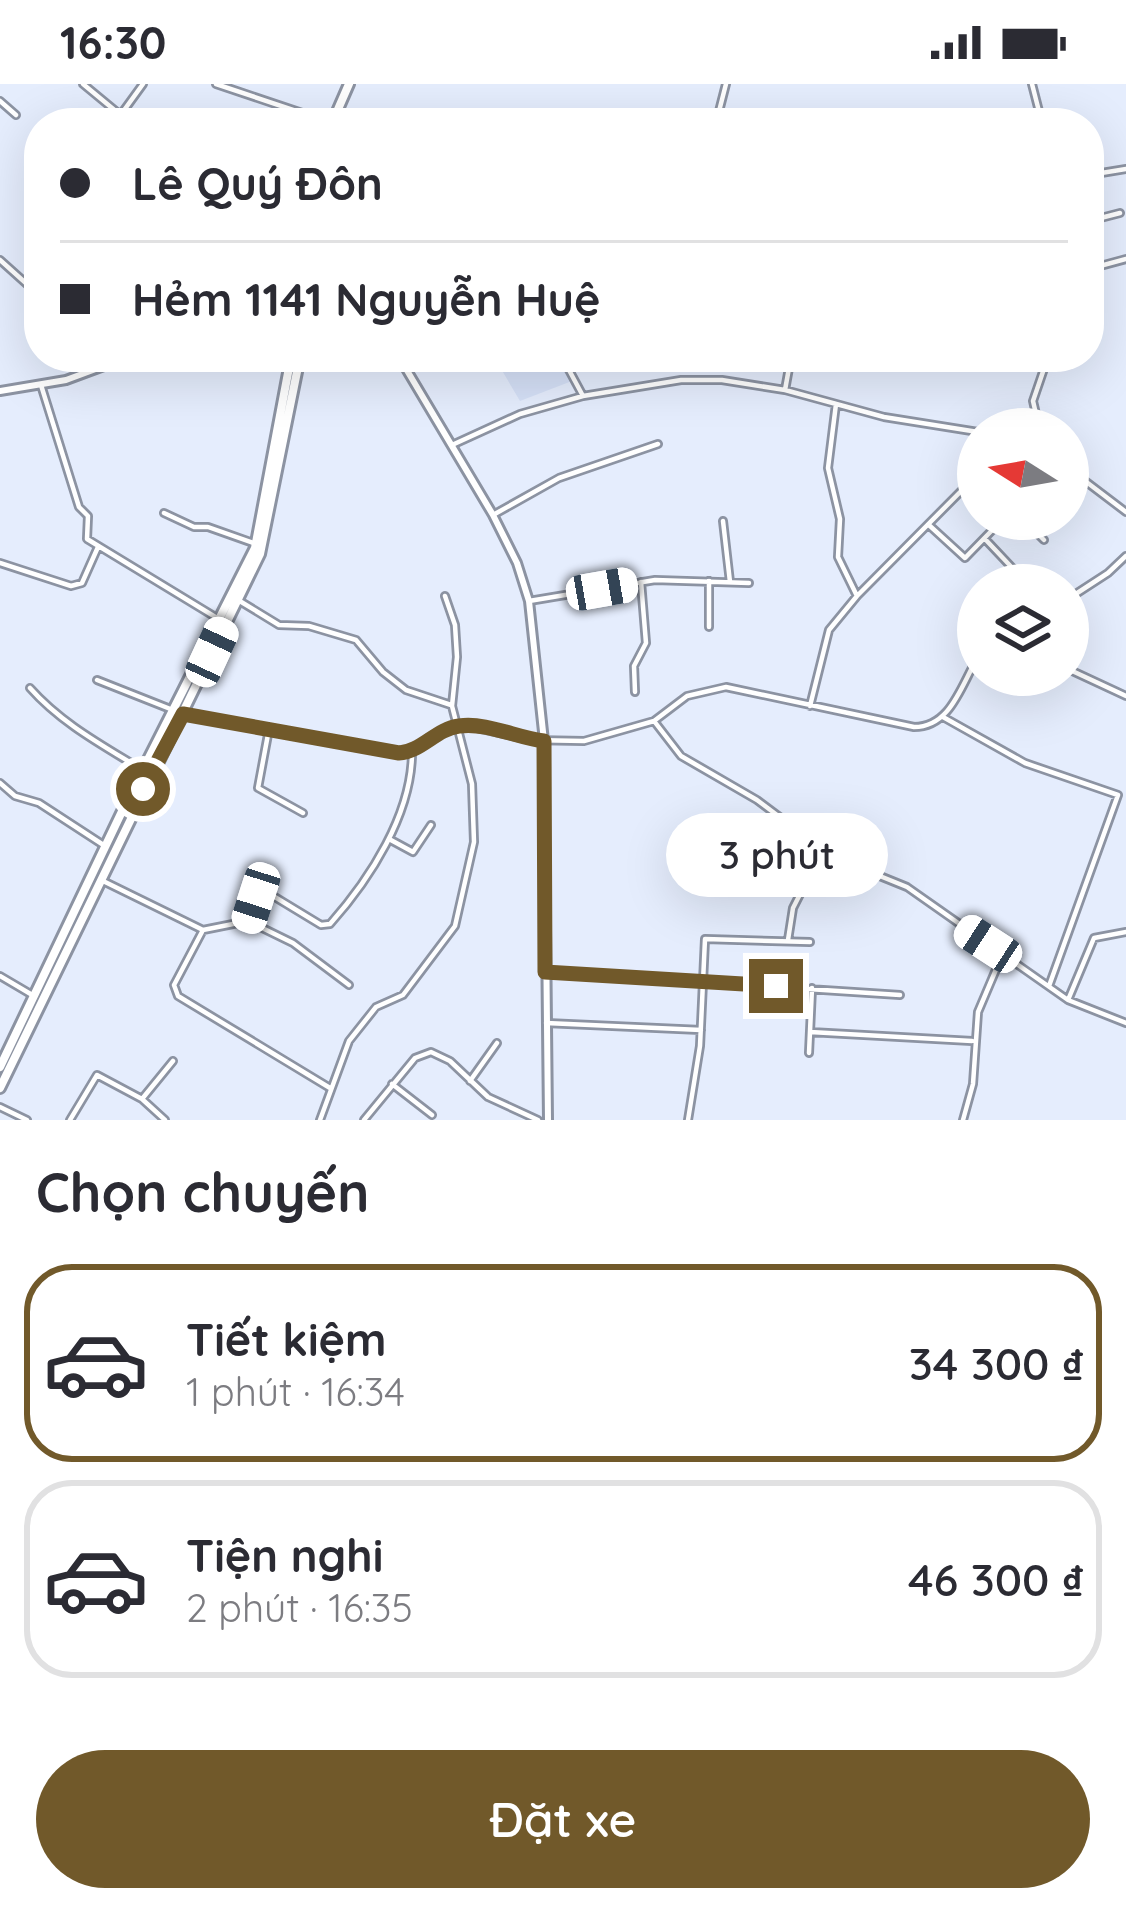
<!DOCTYPE html>
<html lang="vi">
<meta charset="utf-8">
<style>
body{margin:0;font-family:Quicksand,sans-serif;background:#f7f7f7;color:#2b2b33;height:100vh;display:flex;flex-direction:column;font-size:45px;white-space:nowrap}
*{box-sizing:border-box;margin:0}
p{font-size:39px;color:#7c7c81}
.icon{flex:none;width:66px;height:66px;fill:none;stroke:currentColor;stroke-width:2;stroke-linecap:round;stroke-linejoin:round}
.map{position:relative;height:1036px;overflow:hidden}
.drawer{display:flex;flex-direction:column;background:#fff;flex:1}
.drawer>*{flex:none}
.hud{position:absolute;left:24px;top:24px;width:1080px;height:264px;border-radius:48px;box-shadow:0 12px 48px #0002;display:grid;align-content:center;height:264px;padding:0 36px;background:#fff}
.needle{width:78px;rotate:281deg}
.tools{position:absolute;left:957px;top:324px;display:grid;gap:24px}
.tools a{display:grid;place-items:center;width:132px;height:132px;border-radius:50%;background:#fff;box-shadow:0 12px 48px #0002;font-size:60px}
.end{position:absolute;width:54px;height:54px;margin:-27px;border:15px solid #71592a;background:#fff;box-shadow:0 0 0 6px #fff}
.from{border-radius:50%}
.bubble{position:absolute;height:84px;border-radius:42px;background:#fff;box-shadow:0 12px 48px #0002;font-size:39px;font-weight:600;line-height:84px;text-align:center}
.car{position:absolute;width:36px;height:72px;margin:-36px -18px;border-radius:15px;box-shadow:0 0 9px 3px #0007;background:linear-gradient(#fff 24%,#345 0 40%,#fff 0 76%,#345 0 86%,#fff 0)}
.hud b{display:flex;align-items:center;gap:42px;height:114px;font-size:45px}
.hud b+b{border-top:3px solid #e1e1e2}
.hud i{width:30px;height:30px;background:#2b2b33}
ul{padding:0;list-style:none}
li{display:flex;align-items:center;gap:36px;height:198px;margin:0 24px 18px;padding:0 12px;border:6px solid #e1e1e2;border-radius:48px}
li div{flex:1}
li b{display:block;font-size:45px}
li em{font-style:normal;font-weight:600}
li.on{border-color:#71592a}
li>.icon{width:108px;height:108px;stroke-width:1.5}
h2{padding:0 36px;font-size:54px;line-height:144px}
.action{display:flex;gap:24px;margin-top:auto;padding:24px 36px}
.action a{flex:1;height:138px;border-radius:72px;background:#71592a;color:#fff;font-size:48px;font-weight:600;line-height:138px;text-align:center}
.status{display:flex;justify-content:space-between;align-items:center;height:84px;padding:0 60px;background:#fff;direction:ltr}
.status svg{height:33px;fill:currentColor}
.map>svg:first-child{display:block}
.built{fill:#d5e0f7}
.lines{fill:none;stroke-linecap:round;stroke-linejoin:round}
.minor-casing{stroke:#8c93a2;stroke-width:10}
.tertiary-casing{stroke:#8c93a2;stroke-width:12}
.secondary-casing{stroke:#8c93a2;stroke-width:14}
.minor{stroke:#fff;stroke-width:4.5}
.tertiary{stroke:#fff;stroke-width:6}
.secondary{stroke:#fff;stroke-width:8}
.route{stroke:#71592a;stroke-width:15}
</style>
<div class="status"><b>16:30</b><svg viewBox="0 0 49 12"><path d="M0 12V9h3v3zM5 12V6h3v6zM10 12V3h3v9zM15 12V0h3v12zM26 1h20v11H26zM47 4h2v5h-2z"/></svg></div>
<div class="map">
<svg width="1126" height="1036" viewBox="0 0 1126 1036">
<rect width="100%" height="100%" fill="#e5edfd"/>
<path class="built" d="M494,273H559L572,297L520,317Z"/>
<g class="lines">
<g class="minor-casing">
<path id="minor" d="M83,0L129,38
M216,0L332,39
M1032,0L1042,39
M0,17L16,31
M122,29L143,0
M515,39L516,38
M716,39L726,0
M1089,91L1126,85
M1089,137L1120,129
M0,176L39,211
M1089,185L1126,175
M41,301L79,423L88,432L87,455L217,534
M785,306L791,273
M583,312L681,296H722L785,306L884,333L978,348
M1030,345L1036,330L1033,317L1048,273
M452,361L520,330L583,312L562,273
M1068,384L1126,428
M164,429L194,443H208L256,460
M493,431L559,394L658,360
M1023,435L1044,456
M723,437L730,498
M930,442L965,474L1003,435
M985,455L1019,491
M0,479L71,502L82,499L98,463
M709,497V543
M857,512L978,390
M1068,515L1108,489L1126,472
M238,516L279,541L309,542L356,556L383,588L406,606L451,621
M529,517L655,496L749,499
M1068,585L1126,612
M97,596L183,630L399,669L412,668L428,654L464,641L530,656L584,657L654,637L687,612L726,603L914,643C951,643 961,601 978,573
M30,604C61,639 102,661 141,685
M635,608L634,582L646,559L641,498
M810,622L829,546L857,512L838,473L840,435L828,384L836,320
M943,633L1025,679L1118,711L1049,902
M654,637L681,672L757,716L833,773L907,803L1068,916L1126,939
M269,645L258,704L303,729
M0,699L15,712L39,719L105,762
M389,755L413,768L431,741
M101,796L203,846L248,837L293,859L349,901
M248,837L256,814L265,807L321,841L330,840C370,795 412,730 412,668
M203,846L174,901L178,912L330,1004
M788,856L793,824L822,767
M546,888L900,911
M0,892L34,912
M1068,916L1094,854L1126,848
M546,939L701,946
M810,948L972,957
M809,969L812,904
M470,997L497,959
M392,1000L432,1031
M142,1015L173,977
M0,1023L27,1036
M70,1036L97,991L142,1015L165,1036
M320,1036L349,957L376,923L403,911L455,842L474,758L472,700L452,622L457,573L455,541L445,512
M364,1036L415,974L431,968L450,977L488,1013L538,1036
M688,1036L700,962L705,855L810,858
M963,1036L973,1000L978,928L1003,869"/>
</g>
<g class="tertiary-casing">
<path id="tertiary" d="M399,273L493,431L517,479L529,517L544,657L548,1036
M0,307L66,296L128,273"/>
</g>
<g class="secondary-casing">
<path id="secondary" d="M332,39L349,0
M0,983L126,719L255,464L291,273
M0,1004L260,470L300,273"/>
</g>
<use href="#minor" class="minor"/>
<use href="#tertiary" class="tertiary"/>
<use href="#secondary" class="secondary"/>
</g>
<g class="lines">
<path class="route" d="M143,705L183,630L399,669C421,668 436,645 459,642C487,638 517,654 544,657L545,888L776,902"/>
</g>
</svg>
<div class="tools">
<a><svg class="needle" viewBox="-14 -14 28 28"><path d="M0-13l5 13h-10z" fill="#e53935"/><path d="M0 13l5-13h-10z" fill="#7c7c81"/></svg></a>
<a><svg class="icon" aria-label="layers" viewBox="0 0 24 24"><path d="M12 4l9 5-9 5-9-5zM3 14l9 5 9-5"/></svg></a>
</div>
<i class="end from" style="left:143px;top:705px"></i>
<i class="end" style="left:776px;top:902px"></i>
<div class="bubble" style="left:666px;top:729px;width:222px">3 phút</div>
<i class="car" style="left:602px;top:505px;rotate:80deg"></i>
<i class="car" style="left:212px;top:568px;rotate:25deg"></i>
<i class="car" style="left:256px;top:814px;rotate:198deg"></i>
<i class="car" style="left:988px;top:860px;rotate:303deg"></i>
<div class="hud">
<b><i class="from"></i>Lê Quý Đôn</b>
<b><i></i>Hẻm 1141 Nguyễn Huệ</b>
</div>
</div>
<section class="drawer">
<h2>Chọn chuyến</h2>
<ul>
<li class="on"><svg class="icon" aria-label="car" viewBox="0 0 24 24"><path d="M5 17H2v-5l4-1 3-4h7l3 4 3 1v5h-3M9 17h6M6 11h13"/><circle cx="7" cy="17" r="2"/><circle cx="17" cy="17" r="2"/></svg><div><b>Tiết kiệm</b><p>1 phút · 16:34</p></div><em>34 300 ₫</em></li>
<li><svg class="icon" aria-label="car" viewBox="0 0 24 24"><path d="M5 17H2v-5l4-1 3-4h7l3 4 3 1v5h-3M9 17h6M6 11h13"/><circle cx="7" cy="17" r="2"/><circle cx="17" cy="17" r="2"/></svg><div><b>Tiện nghi</b><p>2 phút · 16:35</p></div><em>46 300 ₫</em></li>
</ul>
<div class="action"><a>Đặt xe</a></div>
</section>
